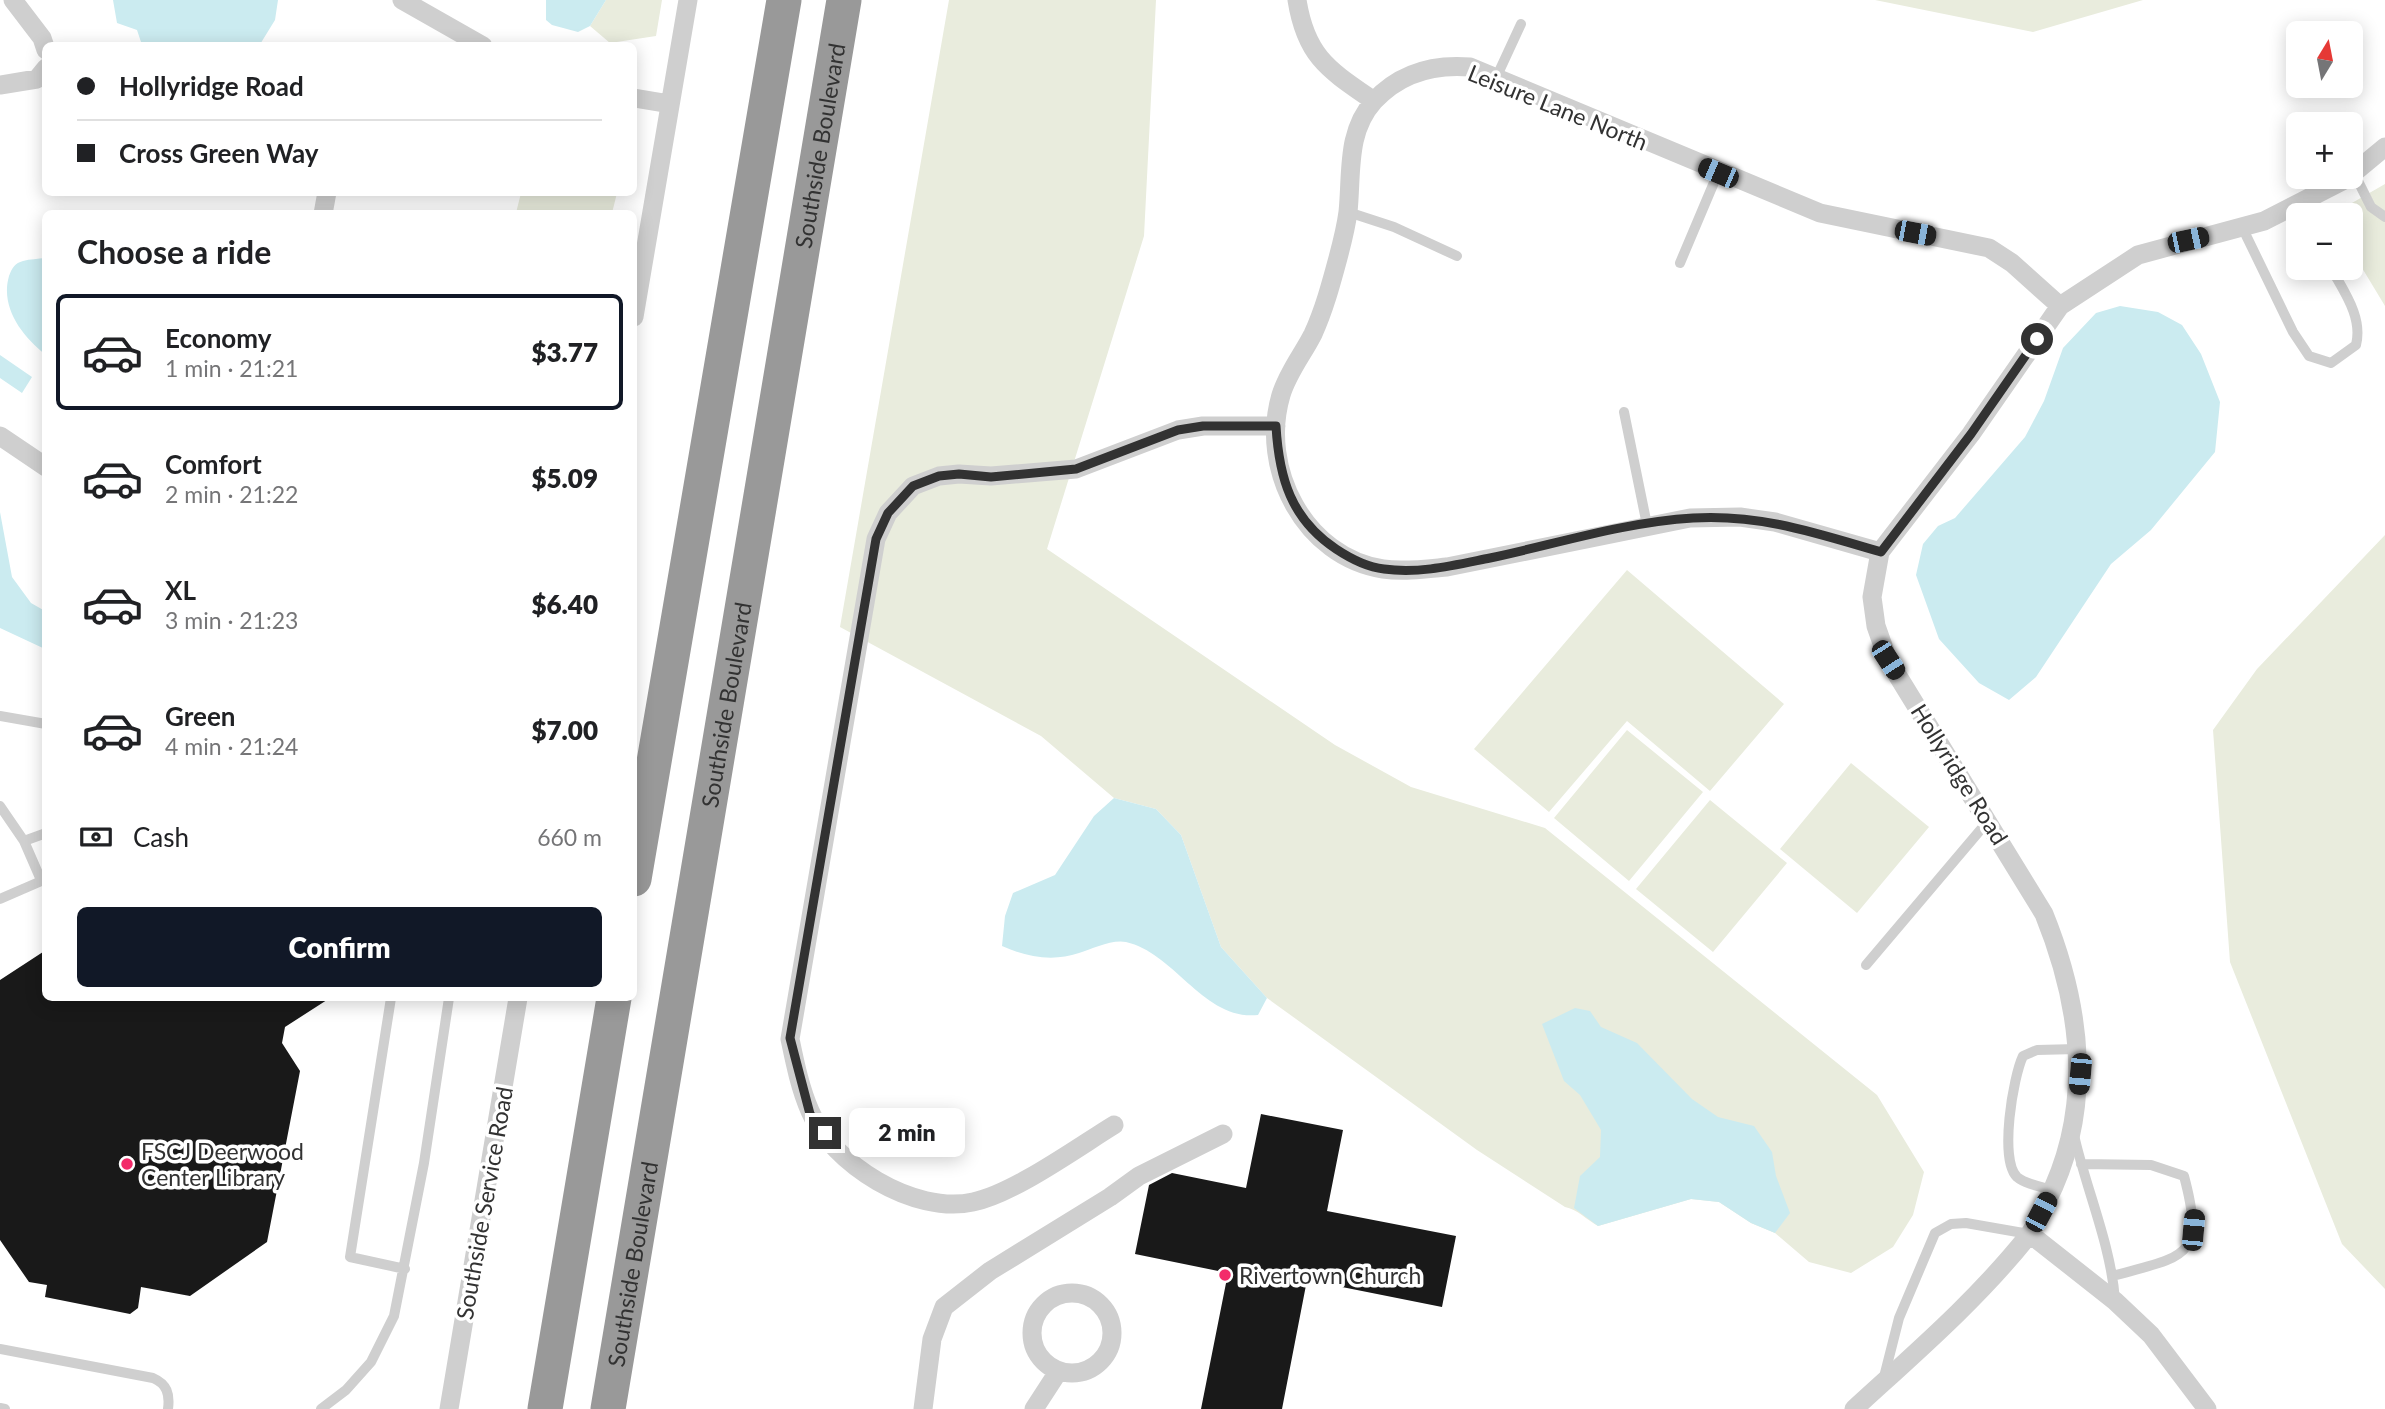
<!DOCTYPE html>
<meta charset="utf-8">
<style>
body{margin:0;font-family:Lato,sans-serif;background:#f2f2f2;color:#202124;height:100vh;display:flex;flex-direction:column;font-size:26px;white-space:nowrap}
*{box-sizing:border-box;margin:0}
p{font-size:23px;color:#757577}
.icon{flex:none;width:38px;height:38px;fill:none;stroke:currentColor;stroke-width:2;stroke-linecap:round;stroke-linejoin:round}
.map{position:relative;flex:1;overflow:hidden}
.drawer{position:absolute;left:42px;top:210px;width:595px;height:791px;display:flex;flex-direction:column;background:#fff;border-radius:10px;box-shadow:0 4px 18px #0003}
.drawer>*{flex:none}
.guide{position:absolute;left:42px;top:42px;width:595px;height:154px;border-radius:10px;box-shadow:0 4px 18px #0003;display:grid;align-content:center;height:154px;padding:0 35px;background:#fff}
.needle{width:46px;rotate:10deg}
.tools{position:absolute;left:2286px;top:21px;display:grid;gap:14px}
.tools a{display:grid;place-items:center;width:77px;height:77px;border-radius:10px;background:#fff;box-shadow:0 4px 18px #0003;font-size:35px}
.end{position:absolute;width:32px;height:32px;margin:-16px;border:9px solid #323232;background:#fff;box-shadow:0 0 0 4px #fff}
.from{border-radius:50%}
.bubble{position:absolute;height:49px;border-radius:10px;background:#fff;box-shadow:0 4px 18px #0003;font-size:23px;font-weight:800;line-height:49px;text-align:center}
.car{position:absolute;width:21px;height:42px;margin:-21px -10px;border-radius:9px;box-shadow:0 0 5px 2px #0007;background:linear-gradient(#222 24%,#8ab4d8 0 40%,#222 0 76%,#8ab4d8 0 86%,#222 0)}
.guide b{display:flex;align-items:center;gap:24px;height:66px;font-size:26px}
.guide b+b{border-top:2px solid #e0e0e0}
.guide i{width:18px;height:18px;background:#202124}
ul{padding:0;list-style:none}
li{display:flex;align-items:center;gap:21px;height:116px;margin:0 14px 10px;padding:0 21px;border:4px solid transparent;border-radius:10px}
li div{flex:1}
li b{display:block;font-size:26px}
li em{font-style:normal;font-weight:800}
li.active{border-color:#111827}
li>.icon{width:63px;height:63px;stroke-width:1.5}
h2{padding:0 35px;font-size:32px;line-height:84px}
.pay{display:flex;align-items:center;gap:18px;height:77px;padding:0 35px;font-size:26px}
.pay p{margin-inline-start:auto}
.button{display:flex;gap:14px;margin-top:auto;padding:14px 35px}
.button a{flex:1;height:80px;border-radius:10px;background:#111827;color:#fff;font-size:28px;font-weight:800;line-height:80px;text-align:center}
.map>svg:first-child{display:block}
.green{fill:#e9ecdd}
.water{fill:#cbebf0}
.building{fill:#191919}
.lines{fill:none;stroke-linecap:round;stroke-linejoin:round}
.lane{stroke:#cfcfcf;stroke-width:10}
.street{stroke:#cfcfcf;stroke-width:19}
.highway{stroke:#999;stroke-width:35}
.route{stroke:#323232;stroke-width:9}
.poi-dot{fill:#f32b6a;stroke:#fff;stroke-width:2.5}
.labels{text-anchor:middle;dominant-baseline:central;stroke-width:7;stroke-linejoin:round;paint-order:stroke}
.street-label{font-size:23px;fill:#323232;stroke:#fff}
.poi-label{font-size:23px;fill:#323232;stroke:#fff;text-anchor:start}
</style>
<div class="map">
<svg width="2385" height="1409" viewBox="0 0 2385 1409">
<rect width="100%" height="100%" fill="#fff"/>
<path class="green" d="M606,0H662L656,36L610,43L590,26Z
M949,0H1156L1144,236L1047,549L1335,745L1411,787L1545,828L1877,1095L1924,1172L1913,1215L1893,1247L1851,1273L1809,1262L1775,1233L1751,1223L1719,1202L1691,1199L1598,1226C1587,1220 1577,1209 1565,1207L1477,1150L1267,998L1221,947L1181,835L1156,809L1114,798L1041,736L840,627Z
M1875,0H2143L2033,32Z
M2385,184V306L2350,248V215H2331Z
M521,193V192L617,193L612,213H516Z
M2385,535V1289L2342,1244L2230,962L2213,730L2257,669Z
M1627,570L1784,704L1710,791L1627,721L1549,812L1474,749Z
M1627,730L1703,792L1629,881L1554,818Z
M1851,763L1929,827L1857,913L1780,849Z
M1710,800L1787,863L1713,952L1636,889Z"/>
<path class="water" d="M113,0H278L275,20L259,46L142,45L137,30L117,23Z
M546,0H606L590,26L578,32L552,25L546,20Z
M45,258H46L45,354C22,336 0,307 9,276C12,268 15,263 23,261C30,259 38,259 45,258Z
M2120,306L2158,312L2182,325L2201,354L2220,402L2215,452L2151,530L2111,564L2036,677L2009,700L1979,683L1939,639L1916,575L1923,544L1938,526L1955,518L2025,437L2044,401L2063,348L2096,313Z
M0,355L32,377L22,393L0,378Z
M0,512L12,577L31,603L45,611V649L0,628Z
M1114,798L1156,809L1181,835L1221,947L1267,998L1258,1015C1204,1021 1175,953 1126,942C1112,939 1092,949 1079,953C1053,962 1026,957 1002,946L1005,916L1013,893L1055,875L1094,816Z
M1575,1008L1590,1011L1601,1027L1637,1043L1692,1099L1718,1117L1754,1126L1772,1152L1776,1176L1790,1213L1775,1233L1751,1223L1719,1202L1691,1199L1598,1226L1574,1208L1580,1176L1600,1157L1601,1130L1580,1095L1564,1081L1542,1024Z"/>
<path class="building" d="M46,950V998H330L285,1027L282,1043L300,1071L267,1242L190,1296L141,1287L138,1308L130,1314L45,1297L47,1285L29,1282L0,1240V980Z
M1261,1114L1343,1130L1327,1211L1456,1236L1442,1307L1307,1280L1282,1409H1201L1228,1273L1135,1254L1149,1185L1172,1173L1246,1188Z"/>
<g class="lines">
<path class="lane" d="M1496,78L1521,24
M2354,173L2371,207L2385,217
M1348,212L1394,227L1457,256
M2242,227L2293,332L2309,356L2331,363L2356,345C2363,317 2344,292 2331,268
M1680,263L1718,173
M1624,412L1647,525
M0,716L46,724
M0,806L24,841L41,880
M24,841L46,833
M0,899L46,879
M1866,965L1988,821
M391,998L350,1257L405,1269
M2074,1135C2086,1189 2111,1245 2115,1300
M2081,1164L2151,1165L2184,1176C2206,1259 2185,1256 2113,1276
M2053,1190C2042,1187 2025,1184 2017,1177C1999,1160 2013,1077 2023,1056L2037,1050L2077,1049
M0,1349L153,1378C167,1384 170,1394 168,1409
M1884,1377L1899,1318L1935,1233L1951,1224L1966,1223L2029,1234
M0,1408L5,1409
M321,1409L346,1390L371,1362L394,1316L424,1163L449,998"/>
<path class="street" d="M13,0L42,38L46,50
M402,0L483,46
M1297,0C1306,57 1329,70 1374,101
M0,85L37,79L46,68
M634,98L670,104
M2350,176L2385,147
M323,214L327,192
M634,317L688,0
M0,436L46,467
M1880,552L1775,522L1740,517L1690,518L1447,567C1426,569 1404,572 1383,569C1305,557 1259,469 1281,395C1288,372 1303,354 1313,334C1324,310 1331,284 1338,258C1342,243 1346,227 1348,212C1352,173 1346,132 1374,101C1400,73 1434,64 1470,67L1820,213L1989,248L2012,263L2060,306
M1114,1125C1078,1147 1013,1194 973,1202C914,1215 832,1164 810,1111C800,1088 795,1063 790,1039L876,539L888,513L913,486L939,476L959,474L991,476L1076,469L1178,430L1203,426H1276
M2030,1234L2115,1301L2151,1335L2207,1409
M1032 1333a40 40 0 1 1 80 0a40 40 0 1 1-80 0Z
M449,1409L518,998
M923,1409L932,1339L944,1307L990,1271L1110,1197L1139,1176L1223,1134
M1034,1409L1058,1372
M1854,1409C1914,1354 1977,1300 2028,1236C2036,1226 2040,1214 2046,1203C2094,1110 2082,1008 2044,914L1888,660L1876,626L1872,597L1880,552L1971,434L2060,306L2138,255L2264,221L2350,177"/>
<g class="highway">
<path d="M634,879L784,0"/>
<path d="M545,1409L614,998"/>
<path id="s1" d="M608,1409L844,0"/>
</g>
</g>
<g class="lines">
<path class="route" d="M825,1133L810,1114L790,1038L876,539L888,513L913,486L939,476L959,474L991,477L1076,469L1178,430L1203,426H1276C1279,478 1291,519 1336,549C1351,559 1366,567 1384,569C1420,574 1455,565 1490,558C1556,544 1625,522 1693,518C1761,514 1816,533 1881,552L1971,434L2037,339"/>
</g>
<g class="poi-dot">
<circle cx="127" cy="1164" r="7"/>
<circle cx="1225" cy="1275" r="7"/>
</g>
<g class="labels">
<g class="street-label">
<text transform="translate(1558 107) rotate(22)">Leisure Lane North</text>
<text stroke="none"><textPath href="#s1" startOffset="1281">Southside Boulevard</textPath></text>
<text stroke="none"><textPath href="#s1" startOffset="714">Southside Boulevard</textPath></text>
<text transform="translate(1960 774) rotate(58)">Hollyridge Road</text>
<text transform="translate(484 1203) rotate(-80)">Southside Service Road</text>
<text stroke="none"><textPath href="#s1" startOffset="147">Southside Boulevard</textPath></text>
</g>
<g class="poi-label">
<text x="141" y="1151">FSCJ Deerwood<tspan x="141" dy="26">Center Library</tspan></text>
<text x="1239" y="1275">Rivertown Church</text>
</g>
</g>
</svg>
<div class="tools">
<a><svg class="needle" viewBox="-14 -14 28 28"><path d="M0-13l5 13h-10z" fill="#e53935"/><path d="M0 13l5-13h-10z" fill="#757577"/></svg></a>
<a>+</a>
<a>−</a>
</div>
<i class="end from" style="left:2037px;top:339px"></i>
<i class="end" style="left:825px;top:1133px"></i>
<div class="bubble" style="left:849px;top:1108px;width:116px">2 min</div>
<i class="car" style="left:1718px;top:173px;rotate:293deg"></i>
<i class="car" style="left:1915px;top:233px;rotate:101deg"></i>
<i class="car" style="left:2188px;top:240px;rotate:78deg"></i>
<i class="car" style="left:1888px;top:660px;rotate:147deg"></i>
<i class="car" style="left:2080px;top:1074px;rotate:185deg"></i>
<i class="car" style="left:2041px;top:1212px;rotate:28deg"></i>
<i class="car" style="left:2193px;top:1230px;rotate:5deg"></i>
<div class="guide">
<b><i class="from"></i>Hollyridge Road</b>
<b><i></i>Cross Green Way</b>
</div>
<section class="drawer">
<h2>Choose a ride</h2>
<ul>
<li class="active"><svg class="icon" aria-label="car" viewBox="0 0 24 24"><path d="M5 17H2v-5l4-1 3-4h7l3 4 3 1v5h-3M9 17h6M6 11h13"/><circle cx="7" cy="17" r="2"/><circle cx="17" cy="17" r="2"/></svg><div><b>Economy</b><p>1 min · 21:21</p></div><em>$3.77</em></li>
<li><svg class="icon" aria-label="car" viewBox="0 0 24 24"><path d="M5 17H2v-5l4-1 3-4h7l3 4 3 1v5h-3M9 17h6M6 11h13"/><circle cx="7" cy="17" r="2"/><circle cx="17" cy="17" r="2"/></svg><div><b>Comfort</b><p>2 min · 21:22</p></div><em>$5.09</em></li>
<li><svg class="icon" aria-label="car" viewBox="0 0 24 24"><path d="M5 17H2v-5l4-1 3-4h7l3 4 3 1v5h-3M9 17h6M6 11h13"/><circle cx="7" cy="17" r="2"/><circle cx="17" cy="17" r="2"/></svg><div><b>XL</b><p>3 min · 21:23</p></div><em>$6.40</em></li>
<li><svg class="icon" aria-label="car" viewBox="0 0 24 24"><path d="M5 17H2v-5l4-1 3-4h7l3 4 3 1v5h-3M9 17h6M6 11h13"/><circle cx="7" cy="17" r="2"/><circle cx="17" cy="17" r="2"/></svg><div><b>Green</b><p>4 min · 21:24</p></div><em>$7.00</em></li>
</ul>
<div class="pay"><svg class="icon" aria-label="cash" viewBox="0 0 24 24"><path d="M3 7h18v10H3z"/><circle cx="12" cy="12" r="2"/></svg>Cash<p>660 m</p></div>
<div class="button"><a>Confirm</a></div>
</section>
</div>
